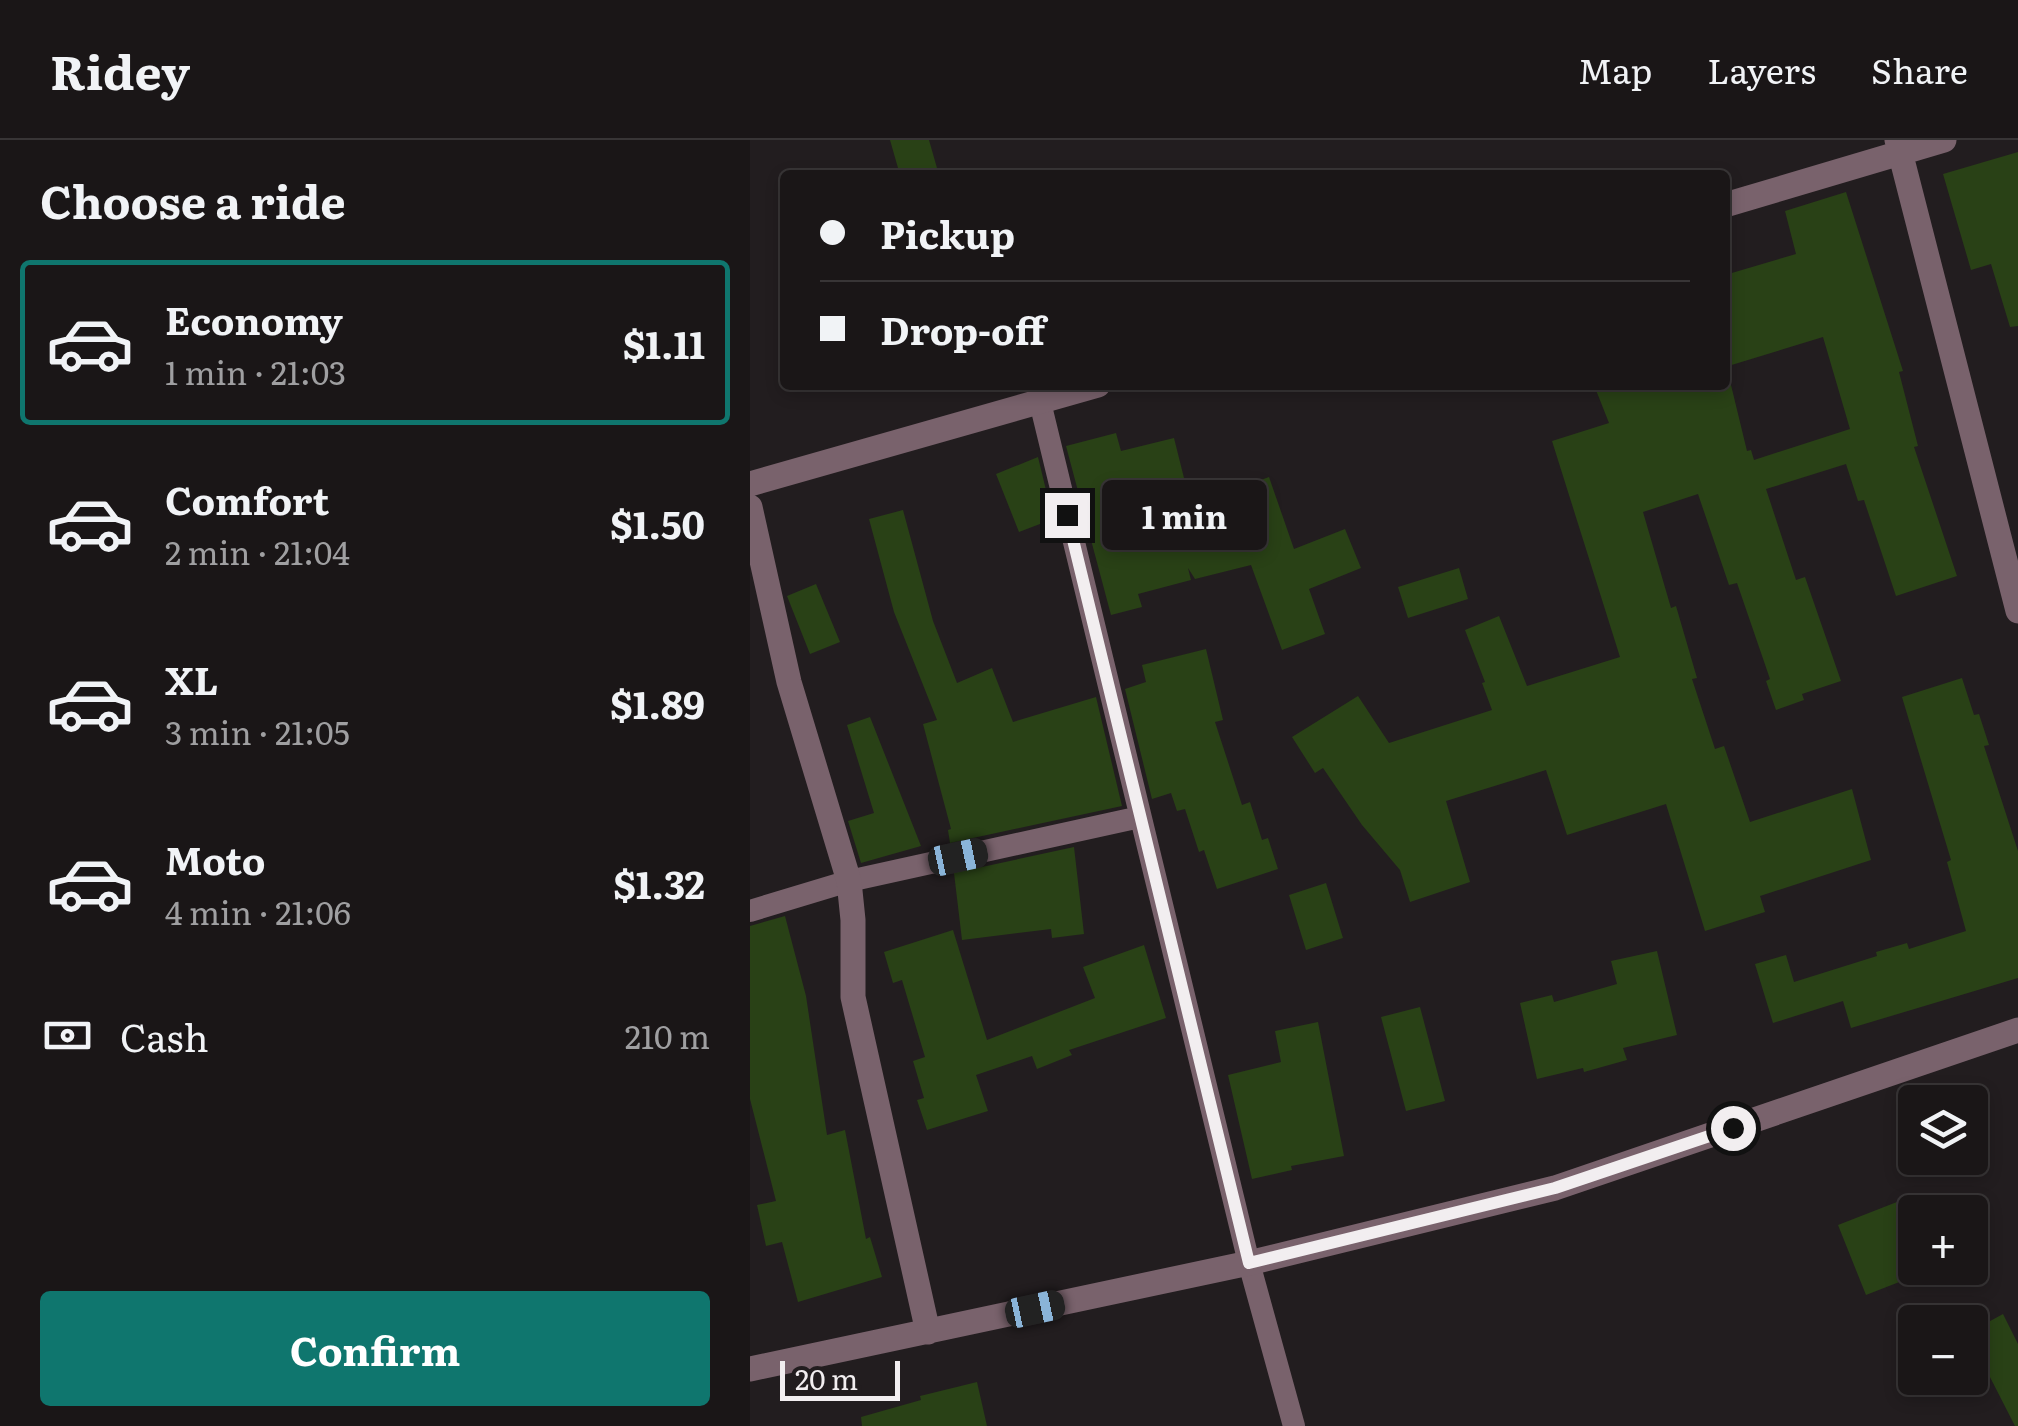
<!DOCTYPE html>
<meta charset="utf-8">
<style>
body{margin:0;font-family:Literata,serif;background:#272324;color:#f1f3f6;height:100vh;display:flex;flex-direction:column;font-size:38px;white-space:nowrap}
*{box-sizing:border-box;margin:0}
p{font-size:32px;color:#9f9fa1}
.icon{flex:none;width:55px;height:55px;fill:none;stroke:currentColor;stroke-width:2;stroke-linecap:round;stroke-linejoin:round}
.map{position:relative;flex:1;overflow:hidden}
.drawer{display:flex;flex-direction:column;background:#1a1617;width:750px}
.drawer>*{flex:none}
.top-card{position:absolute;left:30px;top:30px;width:950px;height:220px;border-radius:10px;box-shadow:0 5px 15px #0003,0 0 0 2px #383536;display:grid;align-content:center;height:220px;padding:0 40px;background:#1a1617}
.buttons{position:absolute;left:1148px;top:945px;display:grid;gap:20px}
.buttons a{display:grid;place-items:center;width:90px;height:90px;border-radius:10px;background:#1a1617;box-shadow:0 5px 15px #0003,0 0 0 2px #383536;font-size:50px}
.scale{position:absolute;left:30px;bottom:25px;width:120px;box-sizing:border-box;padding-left:10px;border:5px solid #f2eef0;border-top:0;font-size:28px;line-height:35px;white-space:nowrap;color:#f2eef0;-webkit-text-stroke:8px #221d1f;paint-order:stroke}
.end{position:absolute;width:45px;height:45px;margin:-22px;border:12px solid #f2eef0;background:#111;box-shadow:0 0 0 5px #111}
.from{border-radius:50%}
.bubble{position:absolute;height:70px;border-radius:10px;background:#1a1617;box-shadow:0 5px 15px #0003,0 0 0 2px #383536;font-size:32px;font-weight:700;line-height:70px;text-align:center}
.car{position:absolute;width:30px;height:60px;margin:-30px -15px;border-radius:12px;box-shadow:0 0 8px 2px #0007;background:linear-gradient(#222 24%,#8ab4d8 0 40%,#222 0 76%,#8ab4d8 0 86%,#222 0)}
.top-card b{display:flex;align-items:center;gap:35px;height:95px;font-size:38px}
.top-card b+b{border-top:2px solid #383536}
.top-card i{width:25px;height:25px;background:#f1f3f6}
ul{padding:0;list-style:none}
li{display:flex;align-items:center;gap:30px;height:165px;margin:0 20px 15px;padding:0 20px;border:5px solid transparent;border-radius:10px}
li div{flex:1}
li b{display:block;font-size:38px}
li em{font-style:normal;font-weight:700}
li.selected{border-color:#0f766e}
li>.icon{width:90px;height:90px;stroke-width:1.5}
h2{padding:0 40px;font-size:45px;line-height:120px}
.pay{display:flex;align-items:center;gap:25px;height:110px;padding:0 40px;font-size:38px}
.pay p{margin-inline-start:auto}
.cta{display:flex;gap:20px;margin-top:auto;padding:20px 40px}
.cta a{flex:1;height:115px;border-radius:10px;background:#0f766e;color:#fff;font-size:40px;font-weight:700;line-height:115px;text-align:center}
header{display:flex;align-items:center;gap:60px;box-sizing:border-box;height:140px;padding:0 50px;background:#1a1617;border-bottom:2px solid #383536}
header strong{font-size:48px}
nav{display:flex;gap:55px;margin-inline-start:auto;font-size:35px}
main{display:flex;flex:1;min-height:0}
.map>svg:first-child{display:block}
.building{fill:#294116}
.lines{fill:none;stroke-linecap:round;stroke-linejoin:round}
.service{stroke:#79626c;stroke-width:22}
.minor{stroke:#79626c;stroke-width:25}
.route{stroke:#f2eef0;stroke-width:12}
</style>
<header>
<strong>Ridey</strong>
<nav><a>Map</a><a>Layers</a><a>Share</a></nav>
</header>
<main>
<section class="drawer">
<h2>Choose a ride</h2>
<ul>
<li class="selected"><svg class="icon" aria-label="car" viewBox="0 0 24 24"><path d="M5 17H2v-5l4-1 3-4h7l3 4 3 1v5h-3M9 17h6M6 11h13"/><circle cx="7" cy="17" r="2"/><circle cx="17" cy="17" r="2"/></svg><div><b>Economy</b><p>1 min · 21:03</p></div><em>$1.11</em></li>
<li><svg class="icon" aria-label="car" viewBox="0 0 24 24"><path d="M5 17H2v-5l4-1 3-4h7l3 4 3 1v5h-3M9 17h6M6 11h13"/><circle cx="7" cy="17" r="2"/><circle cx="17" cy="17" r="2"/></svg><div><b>Comfort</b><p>2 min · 21:04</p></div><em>$1.50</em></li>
<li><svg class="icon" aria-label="car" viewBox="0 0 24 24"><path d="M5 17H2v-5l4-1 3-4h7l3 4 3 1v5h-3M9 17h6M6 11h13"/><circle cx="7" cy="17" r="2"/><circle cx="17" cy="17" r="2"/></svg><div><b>XL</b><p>3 min · 21:05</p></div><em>$1.89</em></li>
<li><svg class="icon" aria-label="car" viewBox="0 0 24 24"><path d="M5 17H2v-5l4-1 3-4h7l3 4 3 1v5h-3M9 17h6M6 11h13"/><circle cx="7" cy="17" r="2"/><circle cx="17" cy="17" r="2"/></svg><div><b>Moto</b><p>4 min · 21:06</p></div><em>$1.32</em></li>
</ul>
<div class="pay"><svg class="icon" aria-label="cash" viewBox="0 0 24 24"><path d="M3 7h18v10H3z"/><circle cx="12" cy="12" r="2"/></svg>Cash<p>210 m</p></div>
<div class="cta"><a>Confirm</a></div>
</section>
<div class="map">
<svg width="1268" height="1286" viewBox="0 0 1268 1286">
<rect width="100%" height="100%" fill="#221d1f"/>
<path class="building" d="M140,0H179L189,35H150Z
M1268,12V186L1260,187L1241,124L1221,130L1193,34Z
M1096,52L1153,231L1149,232L1168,306L1164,307L1207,436L1146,456L1114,360L1108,361L1096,324L1016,349L1046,440L1055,437L1091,541L1052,554L1054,560L1026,570L1016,541L1020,539L987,443L979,445L948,354L893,372L921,468L926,466L947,538L942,539L965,609L974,606L1000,682L1102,649L1121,720L1010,756L1015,772L955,791L916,664L817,695L796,630L696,661L720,742L660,762L650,730L612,685L573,628L565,633L542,597L608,556L639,603L742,570L732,543L735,542L715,490L749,476L777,546L870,517L802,301L859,283L844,245H981L997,311L1001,310L1004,320L1100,289L1073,197L975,227V135L1046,114L1035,71Z
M366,293L371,311L424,298L441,366L519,337L544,409L595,389L611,428L559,449L575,494L532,510L501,425L445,439L438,428L441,440L388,454L392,467L361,475L316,306Z
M288,317L303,379L269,392L246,334Z
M153,370L183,481L207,543L242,528L263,582L346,557L372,666L200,703L198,690L201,689L173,584L187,580L144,472L119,379Z
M709,428L718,459L658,478L648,447Z
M66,444L90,502L60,514L37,456Z
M456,509L473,580L465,582L492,665L500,662L512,700L518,698L528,729L467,749L454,710L449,712L435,669L427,671L421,653L402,659L375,549L396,542L392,525Z
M1212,538L1224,575L1229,574L1239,605L1234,606L1268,711V838L1101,888L1093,861L1023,883L1005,824L1036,815L1044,842L1127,816L1126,812L1157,803L1159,809L1216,791L1197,722L1201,720L1152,557Z
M120,577L171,706L111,723L98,681L124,673L97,585Z
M324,707L334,794L302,798L301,789L212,800L204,733Z
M576,743L593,798L556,810L539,755Z
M35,776L56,856L77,995L95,990L116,1099L120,1097L132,1137L48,1162L32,1102L16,1106L7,1065L26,1061L0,959V786Z
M203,790L237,900L345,858L333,827L394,805L416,878L319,910L322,915L287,929L282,916L226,935L238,971L177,990L167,960L174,958L163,921L175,917L152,840L143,843L134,812Z
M907,811L927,895L873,908L877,920L834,932L833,928L787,939L770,863L802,855L804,862L867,844L861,821Z
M670,867L695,961L656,971L631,877Z
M568,882L594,1016L541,1026L542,1030L502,1039L478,935L531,922L525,891Z
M1152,1060L1165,1092V1128L1180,1130L1116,1155L1088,1085Z
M1253,1174L1268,1204V1286H1265L1220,1198V1192Z
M227,1242L237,1286H112L111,1277L171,1260L170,1256Z"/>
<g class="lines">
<path class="service" d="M290,262L499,1123L544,1286
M0,771L99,741L390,677"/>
<path class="minor" d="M1147,0L1268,471
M975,65L1194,0
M0,344L348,245
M0,367L39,542L99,741L103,780V857L178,1192
M0,1229L499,1123L805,1048L1268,890"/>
</g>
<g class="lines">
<path class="route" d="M317,375L499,1123L805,1048L983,988"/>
</g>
</svg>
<div class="buttons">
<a><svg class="icon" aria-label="layers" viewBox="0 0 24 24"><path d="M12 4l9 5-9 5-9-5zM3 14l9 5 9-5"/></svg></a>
<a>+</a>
<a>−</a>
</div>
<div class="scale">20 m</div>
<i class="end from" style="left:983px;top:988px"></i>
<i class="end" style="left:317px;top:375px"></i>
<div class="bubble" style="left:352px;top:340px;width:165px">1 min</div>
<i class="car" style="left:208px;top:717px;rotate:78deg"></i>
<i class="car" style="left:285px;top:1169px;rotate:78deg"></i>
<div class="top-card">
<b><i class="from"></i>Pickup</b>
<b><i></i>Drop-off</b>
</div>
</div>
</main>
